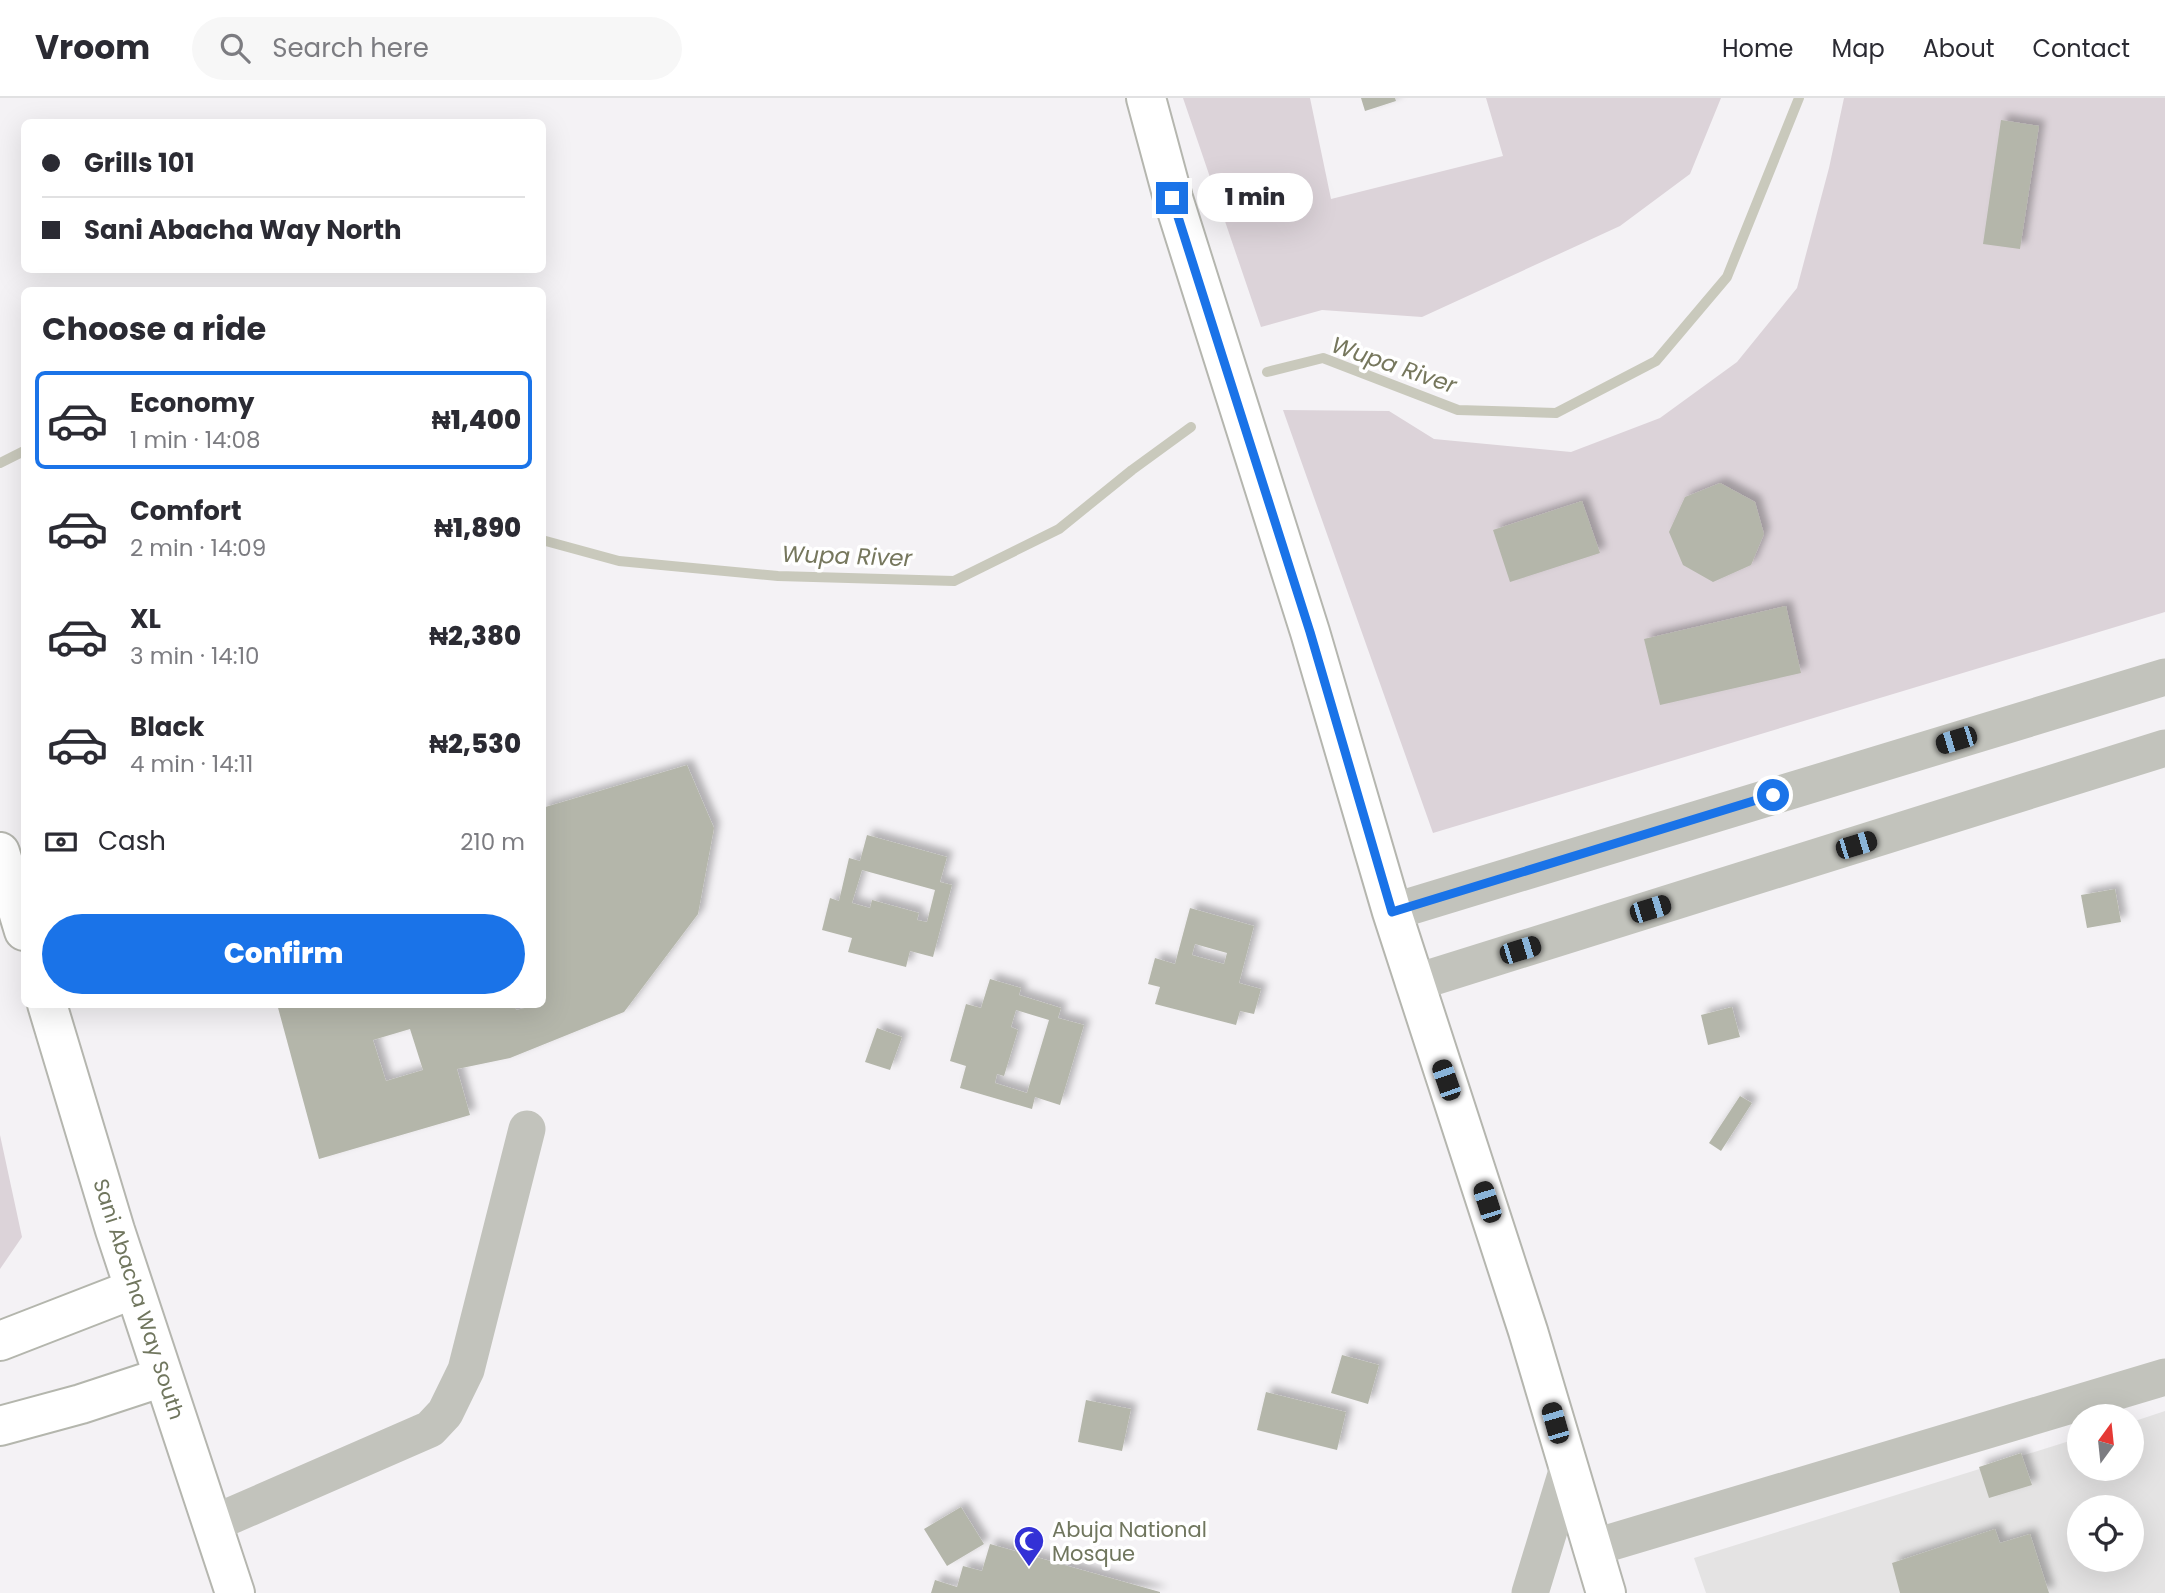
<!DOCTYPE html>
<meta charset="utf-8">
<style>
body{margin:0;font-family:Poppins,sans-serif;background:#f7f7f7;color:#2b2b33;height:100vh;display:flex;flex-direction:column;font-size:26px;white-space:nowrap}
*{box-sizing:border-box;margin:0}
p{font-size:23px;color:#7c7c81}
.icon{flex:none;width:38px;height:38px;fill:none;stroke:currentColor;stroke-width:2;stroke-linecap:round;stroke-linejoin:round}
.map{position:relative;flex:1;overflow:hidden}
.sheet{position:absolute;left:21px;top:189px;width:525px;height:721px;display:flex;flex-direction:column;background:#fff;border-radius:10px;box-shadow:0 7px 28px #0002}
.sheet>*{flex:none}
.guide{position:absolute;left:21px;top:21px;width:525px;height:154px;border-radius:10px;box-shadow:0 7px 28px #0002;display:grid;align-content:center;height:154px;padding:0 21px;background:#fff}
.needle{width:46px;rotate:15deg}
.tools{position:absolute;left:2067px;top:1306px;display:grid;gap:14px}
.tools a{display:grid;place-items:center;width:77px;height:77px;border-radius:50%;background:#fff;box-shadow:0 7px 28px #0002;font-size:35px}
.end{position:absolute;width:32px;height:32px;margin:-16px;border:9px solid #1a73e8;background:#fff;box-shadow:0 0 0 4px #fff}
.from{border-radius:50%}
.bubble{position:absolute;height:49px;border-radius:24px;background:#fff;box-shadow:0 7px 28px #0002;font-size:23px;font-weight:800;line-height:49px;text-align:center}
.car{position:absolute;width:21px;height:42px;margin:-21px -10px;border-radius:9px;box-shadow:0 0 5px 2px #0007;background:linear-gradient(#222 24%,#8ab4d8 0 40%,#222 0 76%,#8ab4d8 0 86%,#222 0)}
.guide b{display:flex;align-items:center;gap:24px;height:66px;font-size:26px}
.guide b+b{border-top:2px solid #e1e1e2}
.guide i{width:18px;height:18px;background:#2b2b33}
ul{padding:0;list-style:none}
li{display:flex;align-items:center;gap:21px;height:98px;margin:0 14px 10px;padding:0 7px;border:4px solid transparent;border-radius:10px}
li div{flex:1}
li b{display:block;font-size:26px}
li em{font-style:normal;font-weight:800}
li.current{border-color:#1a73e8}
li>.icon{width:63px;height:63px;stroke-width:1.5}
h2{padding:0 21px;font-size:32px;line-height:84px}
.pay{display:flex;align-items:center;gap:18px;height:77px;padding:0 21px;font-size:26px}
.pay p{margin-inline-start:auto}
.button{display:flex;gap:14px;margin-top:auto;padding:14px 21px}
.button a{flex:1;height:80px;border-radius:42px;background:#1a73e8;color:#fff;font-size:28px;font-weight:800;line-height:80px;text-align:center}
header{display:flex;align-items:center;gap:42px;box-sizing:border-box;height:98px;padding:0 35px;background:#fff;border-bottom:2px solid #e1e1e2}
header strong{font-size:33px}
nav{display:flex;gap:38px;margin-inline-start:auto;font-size:24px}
.search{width:490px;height:63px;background:#f7f7f7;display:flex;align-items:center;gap:18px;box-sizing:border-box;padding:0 24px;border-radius:38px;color:#7c7c81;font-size:26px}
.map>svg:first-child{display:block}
.built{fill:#e4e3e3;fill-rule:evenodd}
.green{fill:#dcd3d9}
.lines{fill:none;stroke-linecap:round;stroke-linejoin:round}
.stream{stroke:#c9c9bc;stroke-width:10}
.building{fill:#b4b6aa;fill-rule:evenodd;filter:url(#shadow)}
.major-casing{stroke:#b4b6ad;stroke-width:42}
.highway-casing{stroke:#b5b6af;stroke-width:42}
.minor{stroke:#c2c3bc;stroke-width:37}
.major{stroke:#fff;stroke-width:38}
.highway{stroke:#fff;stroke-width:38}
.route{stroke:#1a73e8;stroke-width:9}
.labels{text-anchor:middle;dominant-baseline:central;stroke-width:7;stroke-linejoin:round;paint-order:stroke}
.street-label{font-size:21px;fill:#70765e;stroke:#fff}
.poi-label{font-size:21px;fill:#70765e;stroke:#fff;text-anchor:start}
.water-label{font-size:23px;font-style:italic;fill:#76775d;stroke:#fff}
</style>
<header>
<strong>Vroom</strong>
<div class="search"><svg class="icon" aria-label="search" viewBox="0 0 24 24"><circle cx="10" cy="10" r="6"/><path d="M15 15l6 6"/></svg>Search here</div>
<nav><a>Home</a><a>Map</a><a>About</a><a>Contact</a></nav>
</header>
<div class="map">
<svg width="2165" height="1495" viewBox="0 0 2165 1495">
<defs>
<filter id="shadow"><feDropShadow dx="6" dy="-6" stdDeviation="3.5" flood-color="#0004"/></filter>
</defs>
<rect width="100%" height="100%" fill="#f4f2f5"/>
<path class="built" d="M2165,1313V1495H1706L1694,1460L2079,1340V1370H2132V1324ZM2079,1409H2132V1461H2079Z"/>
<path class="green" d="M1183,0H1310L1331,101L1503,58L1486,0H1721L1690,76L1620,128L1422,219L1322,212L1261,229Z
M1844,0H2165V514L1433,735L1283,312L1389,313L1434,341L1571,354L1660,320L1737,264L1797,190L1829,70Z
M0,1037L22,1139L0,1171Z"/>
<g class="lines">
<path class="stream" d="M1267,274L1323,260L1458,312L1556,315L1656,263L1727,179L1799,0
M0,365L24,353
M542,442L619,463L778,478L954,483L1059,431L1132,372L1191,329"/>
</g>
<path class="building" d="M1361,0H1395L1396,3L1365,13Z
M2001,22L2039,28L2020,151L1983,146Z
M1720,385L1755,404L1764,436L1751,467L1713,484L1683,467L1669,434L1685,399Z
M1582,403L1600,455L1510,484L1493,432Z
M1786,508L1801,575L1660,607L1644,541Z
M687,667L714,730L698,816L624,914L510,960L457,971L470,1017L319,1061L277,906H515L516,912L542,906V710ZM410,931L423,972L386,983L373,942Z
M867,737L947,759L940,784L952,787L933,859L910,853L906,869L848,854L852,840L822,832L830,800L839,803L849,760L860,763ZM862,772L935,792L927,824L917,822L919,815L872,802L870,810L852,805Z
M2115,791L2121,824L2087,830L2081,797Z
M1190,810L1254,828L1239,885L1261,891L1254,916L1240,913L1236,927L1155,906L1160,889L1148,886L1155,860L1175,866ZM1195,846L1227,855L1224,866L1192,857Z
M990,881L1021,890L1019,897L1061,910L1058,920L1084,927L1060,1007L1035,999L1032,1011L960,990L966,968L950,963L966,906L981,910ZM1016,912L1049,922L1027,995L995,985L997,976L1004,978L1018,932L1011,929Z
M1732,909L1740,939L1708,947L1701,917Z
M877,930L902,939L890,972L865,964Z
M1740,998L1752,1005L1721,1053L1709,1045Z
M1342,1257L1379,1267L1368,1306L1331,1295Z
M1266,1294L1346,1314L1337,1352L1257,1332Z
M1086,1302L1131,1311L1122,1353L1078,1344Z
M2021,1355L2032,1387L1989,1400L1979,1369Z
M961,1409L984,1446L947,1468L924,1431Z
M1995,1431L2000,1445L2030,1436L2049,1495H1900L1892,1465Z
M990,1446L1160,1494V1495H931L935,1482L957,1489L963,1468L982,1473Z"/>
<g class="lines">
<g class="major-casing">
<path id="major" d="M0,1243L134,1191
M0,1328L81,1306L163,1279"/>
</g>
<g class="highway-casing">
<path id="highway" d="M1146,0L1173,100L1310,534L1392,814L1528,1233L1606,1495
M0,754L24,833
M47,906L115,1132L235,1495"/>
</g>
<path class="minor" d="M1392,814L2165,579
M1414,885L2165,650
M212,1426L430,1331L445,1315L466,1272L527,1031
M1592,1450L2165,1279
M1530,1495L1568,1370"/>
<use href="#major" class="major"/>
<use href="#highway" class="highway"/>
</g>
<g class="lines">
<path class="route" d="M1172,100L1310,534L1392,814L1773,697"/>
</g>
<defs>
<g id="mosque-pin" transform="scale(1.575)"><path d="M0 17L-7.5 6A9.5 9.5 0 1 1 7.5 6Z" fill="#3331d6" stroke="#fff"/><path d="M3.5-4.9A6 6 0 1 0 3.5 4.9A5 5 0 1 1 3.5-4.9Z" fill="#fff"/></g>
</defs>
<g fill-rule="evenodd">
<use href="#mosque-pin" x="1029" y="1443"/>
</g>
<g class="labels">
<g class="street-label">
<text transform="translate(139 1201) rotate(72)">Sani Abacha Way South</text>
</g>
<g class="poi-label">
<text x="1052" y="1431">Abuja National<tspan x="1052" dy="24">Mosque</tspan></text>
</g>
<g class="water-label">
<text transform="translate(1394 267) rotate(19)">Wupa River</text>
<text transform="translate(847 458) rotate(2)">Wupa River</text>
</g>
</g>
</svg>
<div class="tools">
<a><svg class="needle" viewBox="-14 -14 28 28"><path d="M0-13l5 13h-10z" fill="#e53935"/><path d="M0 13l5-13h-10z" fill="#7c7c81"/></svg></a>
<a><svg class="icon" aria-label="locate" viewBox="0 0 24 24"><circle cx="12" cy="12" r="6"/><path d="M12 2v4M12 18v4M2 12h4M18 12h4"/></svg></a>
</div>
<i class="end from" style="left:1773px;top:697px"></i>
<i class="end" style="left:1172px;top:100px"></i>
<div class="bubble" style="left:1197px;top:75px;width:116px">1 min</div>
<i class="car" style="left:1956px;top:642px;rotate:253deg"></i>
<i class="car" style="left:1856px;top:747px;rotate:73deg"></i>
<i class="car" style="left:1650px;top:811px;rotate:73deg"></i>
<i class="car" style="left:1520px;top:852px;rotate:73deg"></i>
<i class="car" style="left:1446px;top:982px;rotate:341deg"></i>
<i class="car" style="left:1487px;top:1104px;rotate:342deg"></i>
<i class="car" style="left:1555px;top:1325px;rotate:344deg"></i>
<div class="guide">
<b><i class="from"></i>Grills 101</b>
<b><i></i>Sani Abacha Way North</b>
</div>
<section class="sheet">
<h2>Choose a ride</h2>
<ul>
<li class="current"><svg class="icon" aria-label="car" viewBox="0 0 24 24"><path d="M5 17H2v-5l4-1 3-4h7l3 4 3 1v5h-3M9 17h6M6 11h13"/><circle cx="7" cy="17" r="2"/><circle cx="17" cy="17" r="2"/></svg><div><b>Economy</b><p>1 min · 14:08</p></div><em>₦1,400</em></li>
<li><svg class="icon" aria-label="car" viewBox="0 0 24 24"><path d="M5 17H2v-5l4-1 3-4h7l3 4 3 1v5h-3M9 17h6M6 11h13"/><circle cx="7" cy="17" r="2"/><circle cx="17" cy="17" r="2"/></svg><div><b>Comfort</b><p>2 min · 14:09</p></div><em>₦1,890</em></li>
<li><svg class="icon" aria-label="car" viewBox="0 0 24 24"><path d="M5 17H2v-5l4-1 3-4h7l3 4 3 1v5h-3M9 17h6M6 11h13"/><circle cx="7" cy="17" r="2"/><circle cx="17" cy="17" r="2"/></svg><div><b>XL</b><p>3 min · 14:10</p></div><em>₦2,380</em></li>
<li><svg class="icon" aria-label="car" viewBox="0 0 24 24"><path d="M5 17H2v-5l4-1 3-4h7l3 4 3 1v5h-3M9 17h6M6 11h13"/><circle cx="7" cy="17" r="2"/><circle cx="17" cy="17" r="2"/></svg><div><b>Black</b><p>4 min · 14:11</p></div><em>₦2,530</em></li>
</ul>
<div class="pay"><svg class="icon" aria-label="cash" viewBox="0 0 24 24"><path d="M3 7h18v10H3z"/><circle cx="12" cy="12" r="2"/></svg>Cash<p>210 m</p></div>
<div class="button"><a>Confirm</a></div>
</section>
</div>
